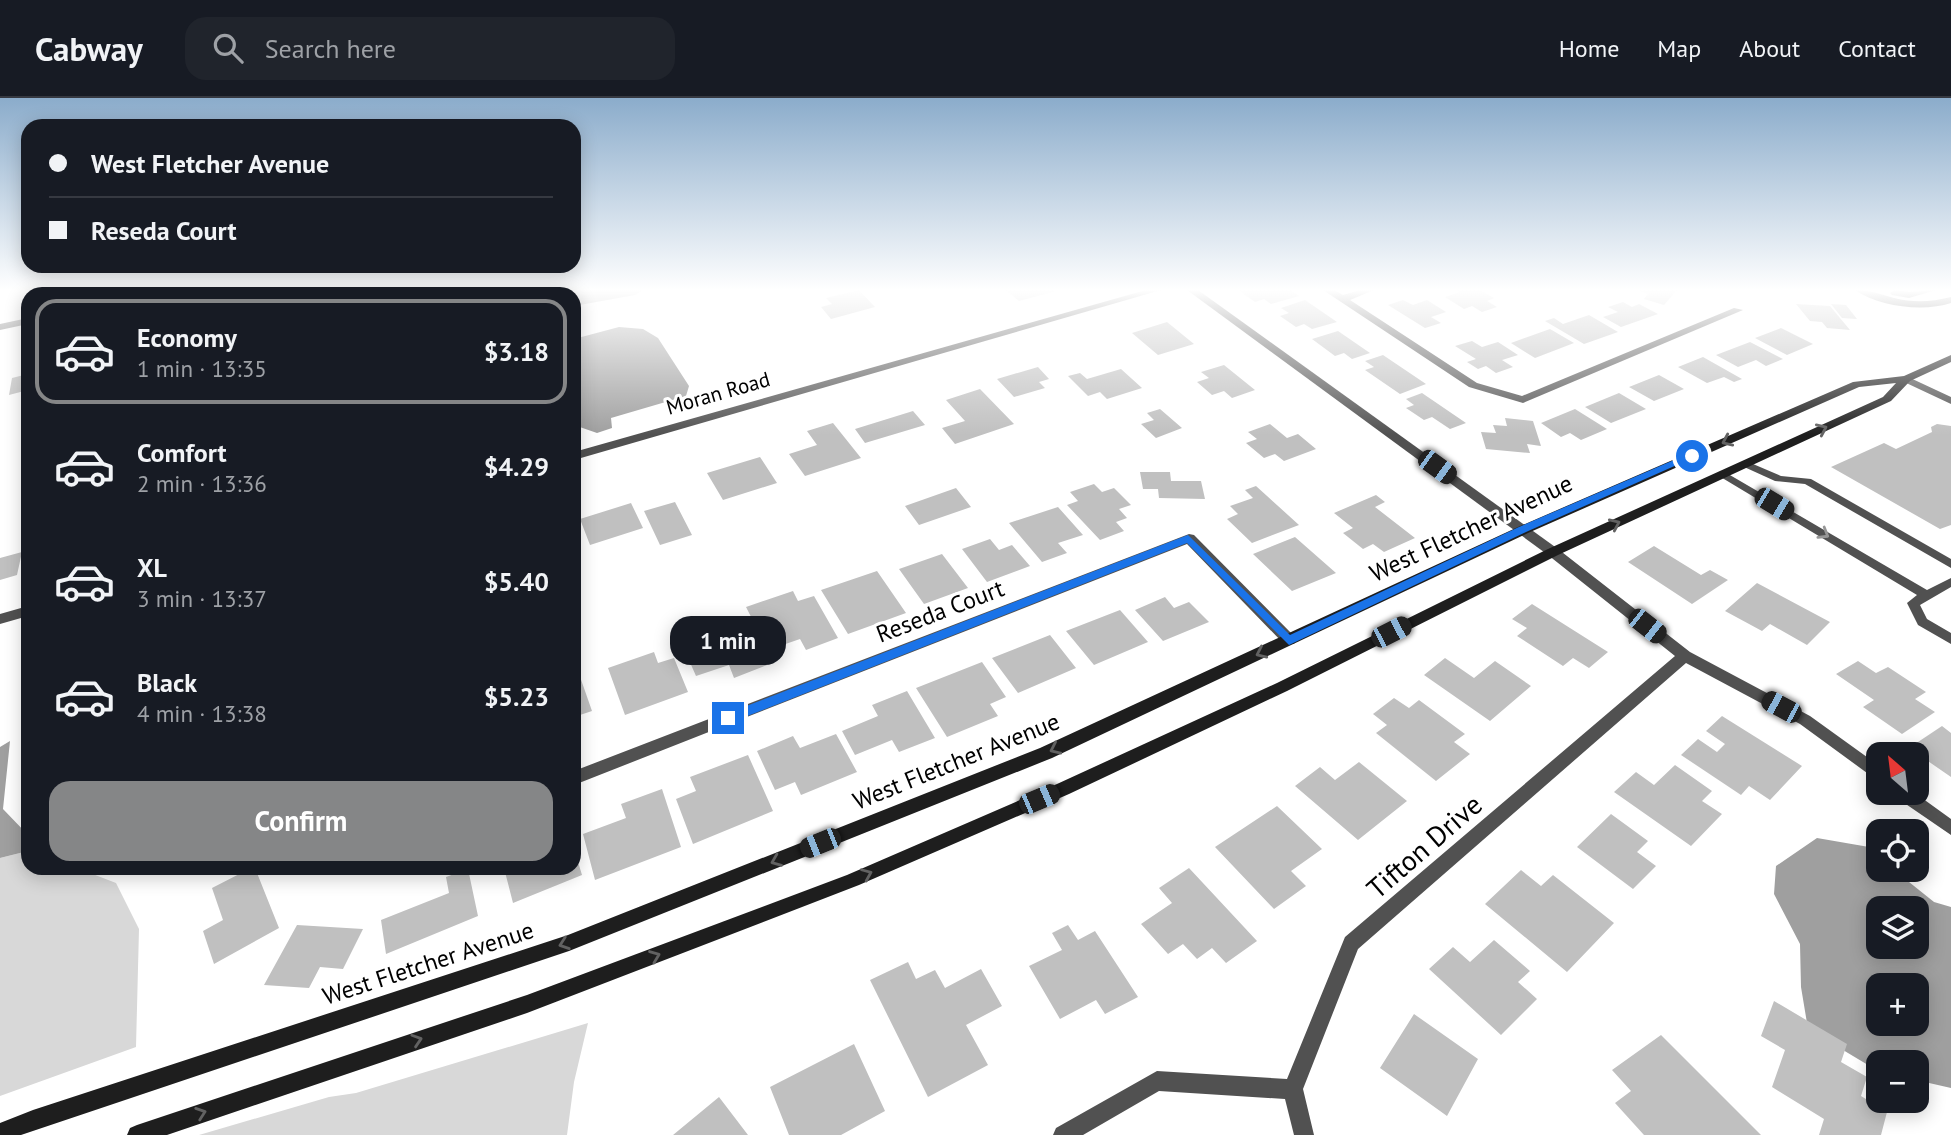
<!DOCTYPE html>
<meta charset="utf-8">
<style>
body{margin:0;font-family:"PT Sans",sans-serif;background:#20242c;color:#f1f3f6;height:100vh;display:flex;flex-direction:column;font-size:26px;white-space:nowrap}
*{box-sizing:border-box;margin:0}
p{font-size:23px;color:#9ea1a6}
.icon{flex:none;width:38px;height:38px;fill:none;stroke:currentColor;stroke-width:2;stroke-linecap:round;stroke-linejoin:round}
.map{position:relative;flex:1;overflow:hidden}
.details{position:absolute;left:21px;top:189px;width:560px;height:588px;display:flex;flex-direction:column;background:#171b24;border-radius:21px;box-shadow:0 4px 18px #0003}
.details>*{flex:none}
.hud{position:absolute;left:21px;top:21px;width:560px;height:154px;border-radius:21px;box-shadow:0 4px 18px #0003;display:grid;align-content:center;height:154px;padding:0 28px;background:#171b24}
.needle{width:46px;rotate:332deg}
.controls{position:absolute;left:1866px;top:644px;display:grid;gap:14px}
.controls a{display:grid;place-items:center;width:63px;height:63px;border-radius:14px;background:#171b24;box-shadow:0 4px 18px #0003;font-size:35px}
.end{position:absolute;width:32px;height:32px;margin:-16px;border:9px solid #1a73e8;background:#fff;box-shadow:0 0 0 4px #fff}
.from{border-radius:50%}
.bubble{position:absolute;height:49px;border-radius:21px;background:#171b24;box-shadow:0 4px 18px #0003;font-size:23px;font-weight:600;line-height:49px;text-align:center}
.car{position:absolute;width:21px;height:42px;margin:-21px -10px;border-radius:9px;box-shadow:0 0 5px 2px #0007;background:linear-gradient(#222 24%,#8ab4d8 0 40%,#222 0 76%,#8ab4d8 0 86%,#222 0)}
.hud b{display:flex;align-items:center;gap:24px;height:66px;font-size:26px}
.hud b+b{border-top:2px solid #363941}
.hud i{width:18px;height:18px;background:#f1f3f6}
ul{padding:12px 0 0;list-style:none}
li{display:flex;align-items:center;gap:21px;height:105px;margin:0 14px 10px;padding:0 14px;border:4px solid transparent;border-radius:21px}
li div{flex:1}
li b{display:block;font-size:26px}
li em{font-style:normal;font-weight:600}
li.on{border-color:#858687}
li>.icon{width:63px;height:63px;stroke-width:1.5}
.primary-button{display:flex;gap:14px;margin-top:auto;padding:14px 28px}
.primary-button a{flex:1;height:80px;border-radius:21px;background:#858687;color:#fff;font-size:28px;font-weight:600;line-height:80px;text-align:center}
header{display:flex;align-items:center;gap:42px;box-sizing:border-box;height:98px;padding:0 35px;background:#171b24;border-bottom:2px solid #363941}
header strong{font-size:33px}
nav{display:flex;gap:38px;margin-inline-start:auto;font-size:24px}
.search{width:490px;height:63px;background:#20242c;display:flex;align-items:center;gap:18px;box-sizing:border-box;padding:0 24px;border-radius:21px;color:#9ea1a6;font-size:26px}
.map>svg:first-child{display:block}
.green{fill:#d8d8d8}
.water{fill:#9f9f9f;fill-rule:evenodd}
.building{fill:#c0c0c0}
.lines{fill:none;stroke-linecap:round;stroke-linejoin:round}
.service{fill:#515151;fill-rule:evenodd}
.minor{fill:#515151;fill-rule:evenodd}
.tertiary{fill:#515151;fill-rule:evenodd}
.secondary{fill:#1e1e1e;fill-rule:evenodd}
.oneway{stroke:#626262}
.oneway2{stroke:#979797}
.route{fill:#1a73e8}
.labels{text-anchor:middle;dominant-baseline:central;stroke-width:6;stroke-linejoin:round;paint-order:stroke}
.far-street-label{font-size:21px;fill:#000;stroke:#fff}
.street-label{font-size:24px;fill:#000;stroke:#fff}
.near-street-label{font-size:28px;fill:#000;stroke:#fff}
</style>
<header>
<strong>Cabway</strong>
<div class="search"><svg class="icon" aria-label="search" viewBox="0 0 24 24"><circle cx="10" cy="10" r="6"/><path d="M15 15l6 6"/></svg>Search here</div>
<nav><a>Home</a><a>Map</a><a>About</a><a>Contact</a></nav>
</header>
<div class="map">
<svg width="1951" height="1037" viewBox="0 0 1951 1037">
<rect width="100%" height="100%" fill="#fff"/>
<path class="green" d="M28,753V770H77L116,785L139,831L136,949L0,998V760Z
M588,925L574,984L567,1037H199L329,999L356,995Z"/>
<path class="water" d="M372,192H643L635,197L574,208V196H371Z
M619,229L643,231L658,240L689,288L686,298L611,320L612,330L597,335L574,327V241Z
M10,643L3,711L28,737V753L0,760V649Z
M1817,740L1869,749L1878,757V772H1894L1934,804L1951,809V990L1916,982V964H1878V973L1808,931L1801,889L1800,846L1774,796L1776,768ZM1878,810H1916V849H1878ZM1878,887H1916V926H1878Z"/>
<path class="building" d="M859,192L875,209L831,221L821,209L832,206L826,200Z
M1006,192H1056V193L1019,203Z
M1238,192H1290L1299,198L1271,206L1264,201L1255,204Z
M1456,192H1480L1494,200L1487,203L1497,209L1482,214L1472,208L1464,211L1445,199L1460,194Z
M1637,192H1677L1664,207L1644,201L1648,196Z
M1305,202L1337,224L1312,231L1304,226L1296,229L1280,218L1289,215L1281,210Z
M1403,202L1413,207L1427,202L1446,214L1431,219L1441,225L1425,230L1388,207Z
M1623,204L1632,209L1639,206L1658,216L1621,229L1603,219L1618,214L1608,209Z
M1796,206L1830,208L1850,232L1827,230L1822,224L1810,223Z
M1831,206L1846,207L1857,221L1842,220Z
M1589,217L1618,234L1584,246L1545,223L1554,220L1563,226Z
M1167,224L1194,246L1158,257L1132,235Z
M1781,230L1813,246L1787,257L1755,240Z
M1550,231L1574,245L1535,260L1511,245Z
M1338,233L1370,255L1352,261L1344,255L1335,258L1312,241Z
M1472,243L1482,249L1498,244L1518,257L1502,262L1513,269L1496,275L1486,268L1478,271L1467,264L1476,261L1455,248Z
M1750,244L1783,261L1766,268L1756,262L1738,269L1716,257Z
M1383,257L1426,286L1400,296L1365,272L1374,269L1365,263Z
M1703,259L1742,281L1734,284L1724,279L1707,285L1678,269Z
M1224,267L1255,292L1232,300L1224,293L1212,297L1197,284L1209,280L1201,274Z
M1038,269L1049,281L1039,284L1045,290L1014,299L997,281Z
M1121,271L1142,290L1107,301L1100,294L1088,298L1068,278L1080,275L1087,281Z
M28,276V292L9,297L12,280Z
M1659,277L1684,291L1654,303L1629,289Z
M980,291L1014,326L955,346L942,330L965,323L946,302Z
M1422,295L1466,325L1450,331L1432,319L1424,322L1406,310L1414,307L1406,301Z
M1619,295L1646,311L1611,325L1585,309Z
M1160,311L1182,330L1156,340L1141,326L1154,322L1147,315Z
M1575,311L1607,331L1581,342L1570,335L1561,339L1541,325Z
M913,313L925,327L865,345L855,331Z
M1505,320L1533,323L1541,348L1527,346L1530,355L1486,351L1481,334L1496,335L1493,327L1507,328Z
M833,325L861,360L805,378L789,356L817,347L807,333Z
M1270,326L1287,340L1298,336L1316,351L1284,363L1275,356L1264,360L1246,345L1257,341L1248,334Z
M1937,326L1951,328V427L1940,431L1831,369L1884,345L1896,351L1932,334L1931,329Z
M760,359L777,385L723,402L707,375Z
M1140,374H1170L1171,383H1201L1205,401L1159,400L1158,391H1143Z
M1094,386L1102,394L1114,390L1131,407L1119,411L1127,420L1116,424L1124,433L1100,442L1067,407L1078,403L1070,394Z
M1256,388L1299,427L1252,445L1227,421L1238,416L1230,408L1253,400L1245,392Z
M956,390L971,409L919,427L905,408Z
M1376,397L1385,404L1375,409L1415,440L1384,454L1373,446L1363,451L1343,435L1353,430L1334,415Z
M675,404L692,437L660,447L644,413Z
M631,405L643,430L590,447L580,421Z
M1058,409L1083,437L1058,445L1067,455L1042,464L1009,425Z
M1295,439L1336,475L1292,493L1253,456Z
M990,441L999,452L1012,447L1030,468L987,484L962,451Z
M1654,448L1701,477L1710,472L1728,482L1692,506L1628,464Z
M22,454L17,477L0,482V460Z
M942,456L968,490L924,506L899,471Z
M877,473L906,515L848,536L821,492Z
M1757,485L1830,524L1807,547L1770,526L1762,533L1725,513Z
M793,493L798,503L814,498L838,540L806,552L800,541L768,552L746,509Z
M1165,499L1174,510L1189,504L1209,524L1163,543L1135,512Z
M1532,506L1608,554L1589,570L1573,560L1563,568L1517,538L1527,530L1512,521Z
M1120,512L1148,544L1094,567L1066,533Z
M727,525L733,537L749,531L767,567L734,580L729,567L696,578L685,553L701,548L696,536Z
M1050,537L1076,570L1018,595L992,560Z
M654,554L658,565L674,560L688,594L625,617L608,570Z
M1445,560L1474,580L1495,563L1531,588L1490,623L1424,577Z
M1858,563L1876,575L1888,569L1926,594L1915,601L1935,614L1902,636L1863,609L1874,602L1836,576Z
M982,564L1006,599L990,606L998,618L947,639L916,590Z
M578,573L592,613L574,619V574Z
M907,593L935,640L899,654L892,642L855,657L842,633L878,618L872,607Z
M1394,600L1409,610L1419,602L1465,636L1454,644L1470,656L1436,683L1376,635L1387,627L1373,616Z
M1722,618L1802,668L1770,702L1749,688L1741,697L1681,657L1698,641L1717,654L1725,646L1706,633Z
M1942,628L1951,635V679L1909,650Z
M836,636L857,674L801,697L795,684L775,692L757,653L793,638L800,650Z
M748,657L773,713L693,746L676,701L696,693L690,679Z
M1359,664L1407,703L1358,742L1295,688L1320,669L1335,682Z
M1675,667L1712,693L1702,703L1722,716L1691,748L1614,694L1636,674L1654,687Z
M662,691L681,749L595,782L583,736L626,720L621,706Z
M1277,708L1322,751L1291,773L1306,788L1274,811L1215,749Z
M1611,716L1648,743L1637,754L1656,768L1633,791L1577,749Z
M575,754L582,777L513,805L504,770H574Z
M251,770H255L279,830L214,866L203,833L223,822L212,790Z
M1189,770L1257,843L1226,865L1212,850L1197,861L1183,846L1168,856L1141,826L1172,805L1159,790Z
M468,771L478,818L386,856L381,822L449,795L446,779Z
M1521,772L1541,788L1553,777L1614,825L1567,874L1485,806Z
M297,827L363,831L343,871L320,869L309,890L264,887Z
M1068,827L1078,842L1095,833L1138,899L1105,916L1096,902L1060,921L1029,868L1062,852L1052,835Z
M1494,842L1530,873L1518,884L1537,901L1501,937L1429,871L1453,849L1470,864Z
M908,864L916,881L935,872L945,890L981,871L1002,908L966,927L988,967L928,999L870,882Z
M1774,903L1847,946L1841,964L1867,979L1861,998L1887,1014L1881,1037H1819L1824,1021L1772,989L1785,952L1761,938Z
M1414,916L1478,961L1447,1018L1380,970Z
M1661,937L1761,1037H1644L1615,1005L1631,993L1612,972Z
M854,946L885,1013L841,1037H789L770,989Z
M719,999L748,1037H673Z"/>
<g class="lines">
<path class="service" d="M1746,363L1781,378L1811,381L1951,461V470L1805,386L1775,383L1742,368L1741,366Z
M1723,373L1927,492L1951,480V489L1920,507L1927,521L1951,535V546L1918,527L1907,505L1917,497L1719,378L1718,376L1719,374Z"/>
<path class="minor" d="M168,192H188L177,196H157Z
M1146,192H1161L574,362V354Z
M1323,192H1334L1343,197L1360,192H1374L1350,202L1477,285L1522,298L1734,210L1743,212L1523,305L1469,289Z
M1855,192C1869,192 1880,196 1894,200C1914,205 1931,204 1951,199V205C1924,214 1879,209 1855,192Z
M1895,192L1909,194L1936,192L1909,200L1892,197L1890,195Z
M28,220V226L0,232V226Z
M1906,278L1951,299V306L1902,283L1901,281Z
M1189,436L1194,437L1294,538L1296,542L1294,546H1284L1187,446L574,687V673Z
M1553,450L1558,451L1690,554L1810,618L1878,667V683L1800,626L1686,565L1358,851L1303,991L1314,1037H1294L1285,1001L1159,993L1083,1037H1053L1056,1030L1157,973L1287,981L1345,839L1675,558L1548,457L1546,454Z
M28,508V518L0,526V516Z
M1895,695H1915L1951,721V737L1897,700Z"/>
<path class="tertiary" d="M1187,192H1198L1558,451L1560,454L1558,457H1548Z"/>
<path class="secondary" d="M1951,257V264L1910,283L1891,303L1558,457L1287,593L1069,696L859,787L527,915L167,1037H127L130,1030L137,1027L527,897L847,777L1057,686L1277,585L1548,451L1883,299L1896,285L1859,289L1528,435L1052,660L569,853L21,1037H0V1025L33,1012L568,837L1040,650L1518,429L1853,284L1904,278Z"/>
</g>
<defs><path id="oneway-chevron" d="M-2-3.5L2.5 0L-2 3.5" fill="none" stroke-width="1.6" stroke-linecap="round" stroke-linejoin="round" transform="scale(1.75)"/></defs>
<g class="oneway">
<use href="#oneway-chevron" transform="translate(1822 331) rotate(-24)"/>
<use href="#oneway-chevron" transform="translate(1727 343) rotate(156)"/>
<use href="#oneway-chevron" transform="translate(1615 426) rotate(-24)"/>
<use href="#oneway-chevron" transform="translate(1261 555) rotate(155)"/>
<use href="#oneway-chevron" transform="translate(1055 651) rotate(155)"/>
<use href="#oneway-chevron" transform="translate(776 763) rotate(158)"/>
<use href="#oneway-chevron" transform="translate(867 776) rotate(-23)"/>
<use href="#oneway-chevron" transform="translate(564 846) rotate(161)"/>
<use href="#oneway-chevron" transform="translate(655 858) rotate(-21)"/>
<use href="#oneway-chevron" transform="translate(417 942) rotate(-18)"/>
<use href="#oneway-chevron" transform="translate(201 1015) rotate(-19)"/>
</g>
<use class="oneway2" href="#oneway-chevron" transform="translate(1824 436) rotate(31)"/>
<linearGradient id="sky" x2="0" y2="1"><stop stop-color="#8baccb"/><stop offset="0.57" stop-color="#fff"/><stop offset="1" stop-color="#fff" stop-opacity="0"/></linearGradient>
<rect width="1951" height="337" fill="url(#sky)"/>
<path class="route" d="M1688,356L1697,358L1526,434L1289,547L1187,445L732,624H723L721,620L723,617L1188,437L1290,537L1519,429Z"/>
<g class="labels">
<g class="far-street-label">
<text transform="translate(718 295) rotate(-16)">Moran Road</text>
</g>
<g class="street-label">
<text transform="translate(1471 430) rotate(-25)">West Fletcher Avenue</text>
<text transform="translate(940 513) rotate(-21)">Reseda Court</text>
<text transform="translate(956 663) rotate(-22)">West Fletcher Avenue</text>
<text transform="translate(428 865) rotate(-18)">West Fletcher Avenue</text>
</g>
<g class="near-street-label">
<text transform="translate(1424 748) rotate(-41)">Tifton Drive</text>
</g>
</g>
</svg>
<div class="controls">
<a><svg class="needle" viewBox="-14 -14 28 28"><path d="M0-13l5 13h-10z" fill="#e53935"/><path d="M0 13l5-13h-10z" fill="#9ea1a6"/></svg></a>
<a><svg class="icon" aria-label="locate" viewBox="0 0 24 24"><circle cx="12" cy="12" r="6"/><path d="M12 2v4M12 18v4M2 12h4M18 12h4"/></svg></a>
<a><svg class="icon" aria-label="layers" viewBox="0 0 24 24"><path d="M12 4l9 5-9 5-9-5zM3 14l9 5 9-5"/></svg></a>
<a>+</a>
<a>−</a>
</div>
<i class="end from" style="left:1692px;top:358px"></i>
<i class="end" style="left:728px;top:620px"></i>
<div class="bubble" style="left:670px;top:518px;width:116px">1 min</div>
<i class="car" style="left:1437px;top:369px;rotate:126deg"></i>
<i class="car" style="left:1774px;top:406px;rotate:121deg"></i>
<i class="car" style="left:1647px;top:528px;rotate:128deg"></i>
<i class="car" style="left:1391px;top:534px;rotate:63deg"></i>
<i class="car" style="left:1781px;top:609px;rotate:298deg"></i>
<i class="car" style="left:1039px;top:701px;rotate:67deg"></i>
<i class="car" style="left:820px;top:745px;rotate:248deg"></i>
<div class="hud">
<b><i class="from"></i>West Fletcher Avenue</b>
<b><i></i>Reseda Court</b>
</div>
<section class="details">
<ul>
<li class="on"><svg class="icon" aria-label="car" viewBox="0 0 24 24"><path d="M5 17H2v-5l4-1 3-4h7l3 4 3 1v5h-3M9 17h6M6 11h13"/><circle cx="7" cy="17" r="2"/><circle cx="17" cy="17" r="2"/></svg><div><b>Economy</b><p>1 min · 13:35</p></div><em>$3.18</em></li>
<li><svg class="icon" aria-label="car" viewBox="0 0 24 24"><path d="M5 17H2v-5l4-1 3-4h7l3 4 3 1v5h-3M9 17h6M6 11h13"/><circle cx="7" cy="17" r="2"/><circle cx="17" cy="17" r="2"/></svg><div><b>Comfort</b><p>2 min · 13:36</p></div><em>$4.29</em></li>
<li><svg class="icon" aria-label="car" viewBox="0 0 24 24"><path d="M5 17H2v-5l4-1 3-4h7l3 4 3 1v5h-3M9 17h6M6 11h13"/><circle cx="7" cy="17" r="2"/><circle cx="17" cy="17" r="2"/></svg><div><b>XL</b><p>3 min · 13:37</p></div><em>$5.40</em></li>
<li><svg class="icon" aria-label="car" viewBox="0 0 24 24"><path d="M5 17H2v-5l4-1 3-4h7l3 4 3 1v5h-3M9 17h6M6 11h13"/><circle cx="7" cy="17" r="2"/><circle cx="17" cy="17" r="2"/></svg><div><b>Black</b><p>4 min · 13:38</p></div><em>$5.23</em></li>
</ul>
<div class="primary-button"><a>Confirm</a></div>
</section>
</div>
